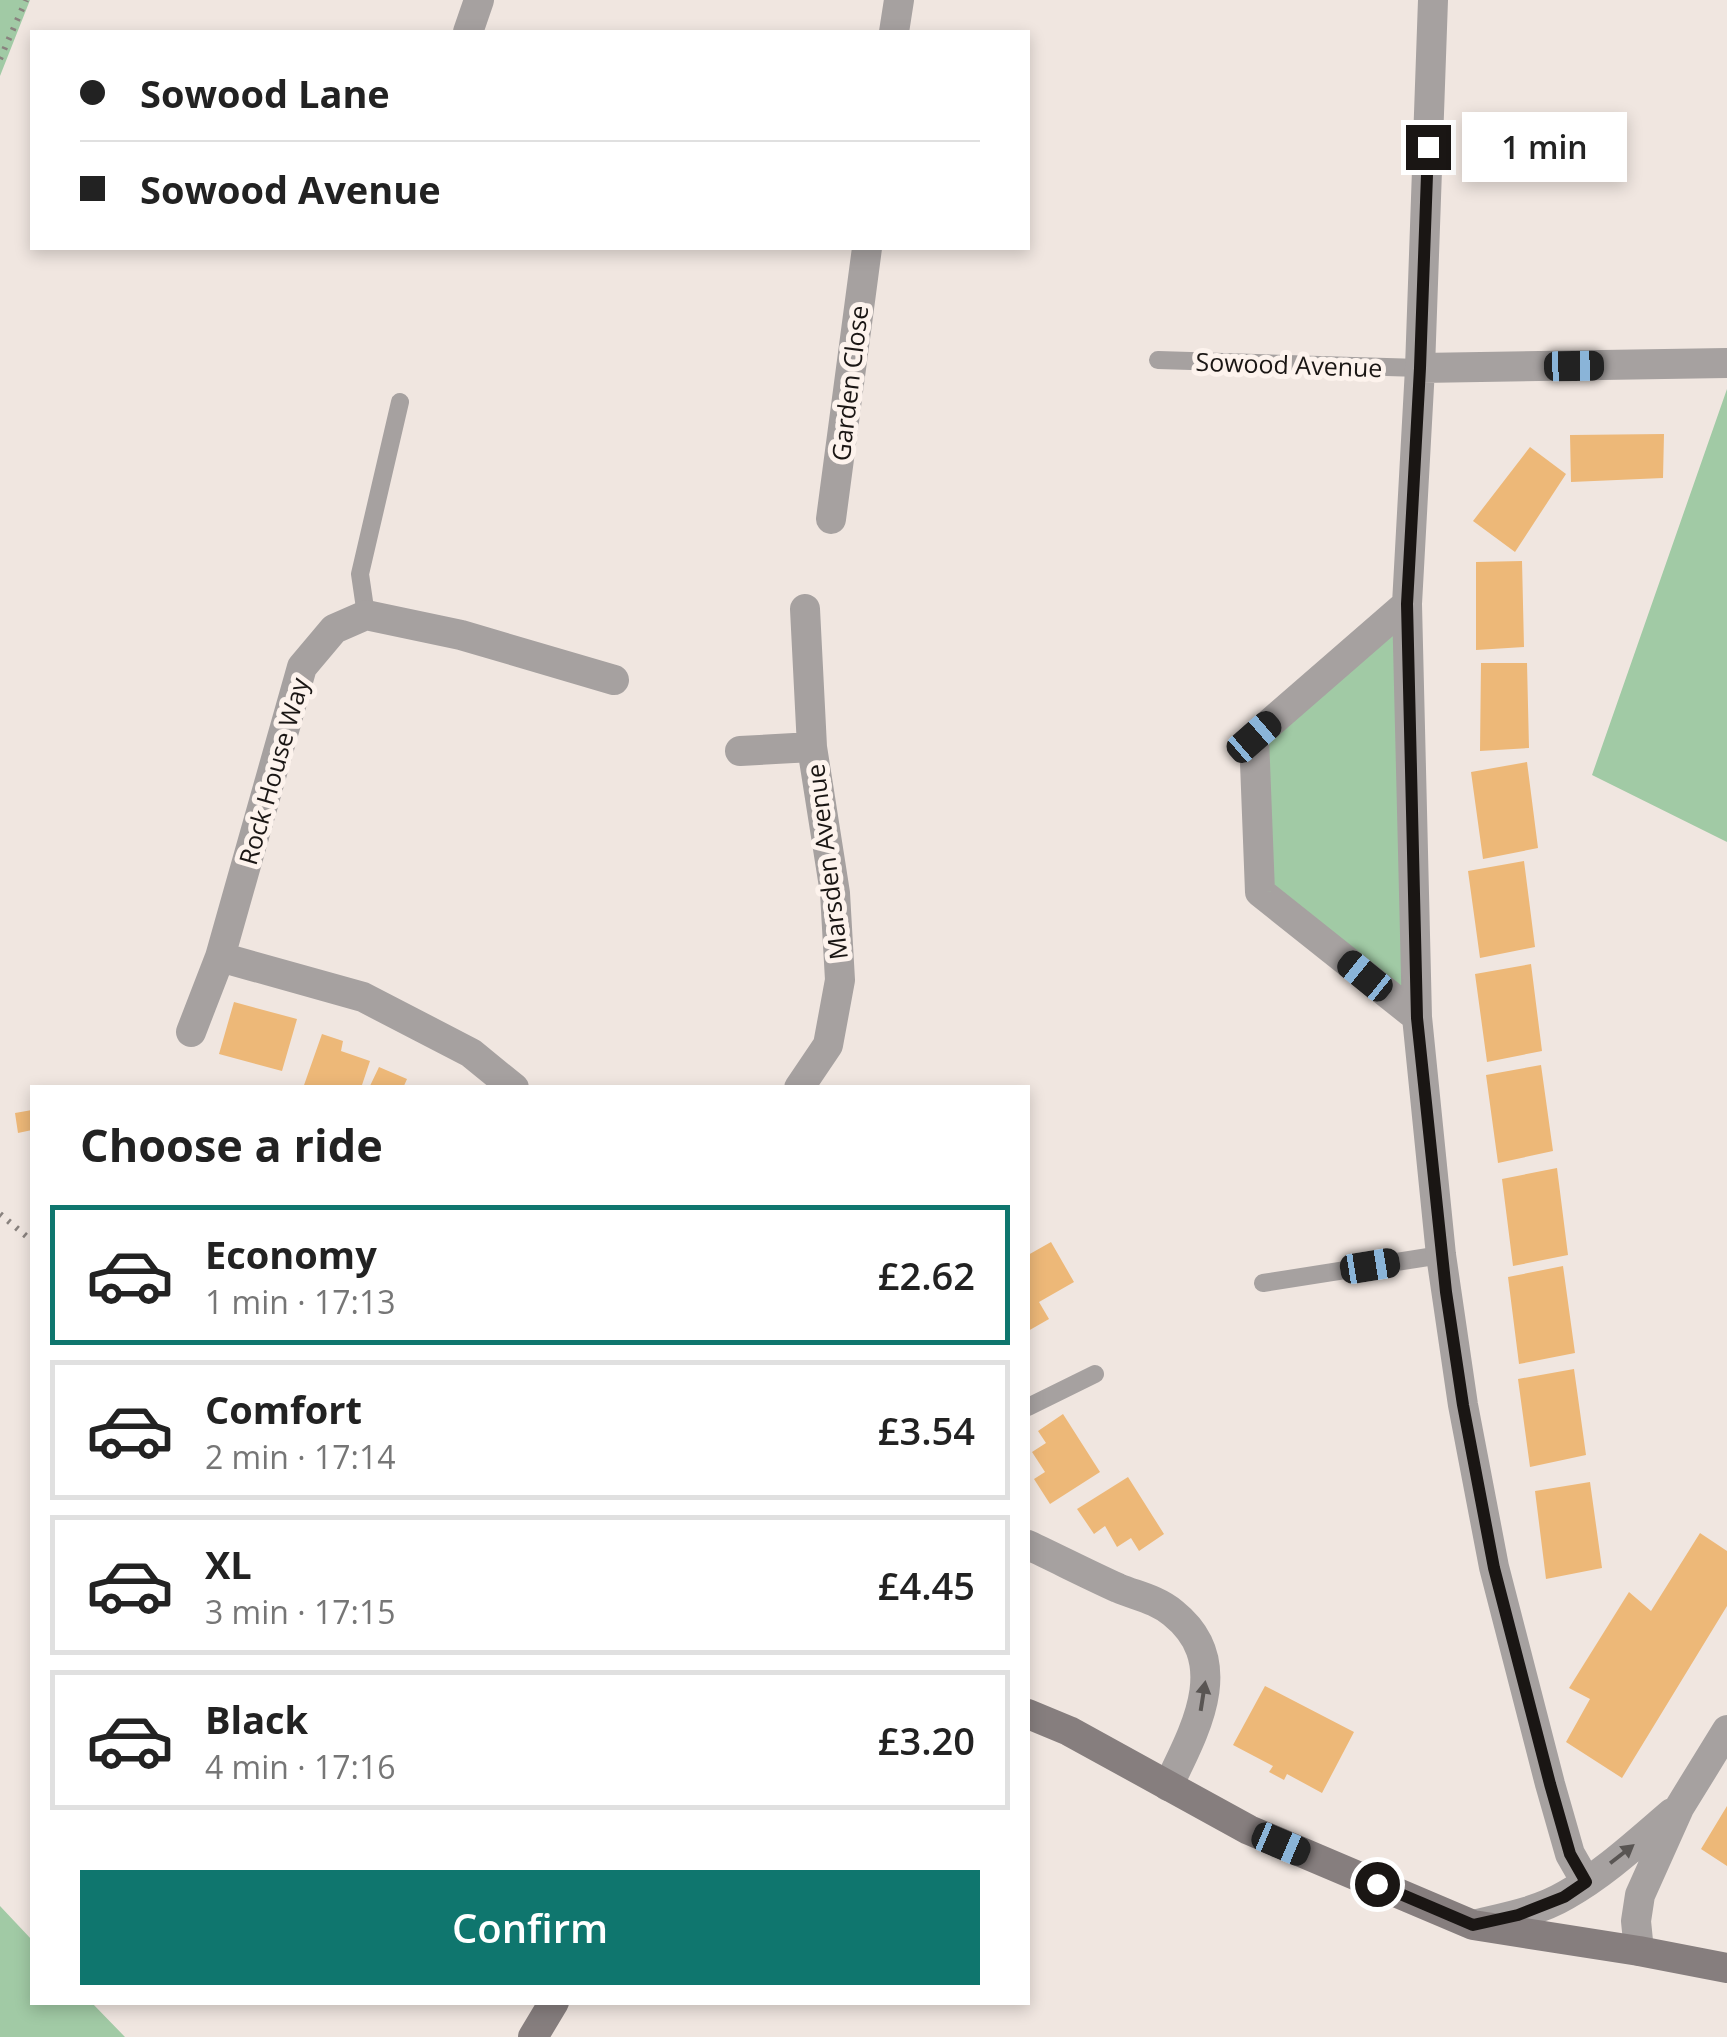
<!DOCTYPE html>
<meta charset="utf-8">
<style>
body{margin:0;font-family:"Open Sans",sans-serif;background:#f6f6f6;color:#222;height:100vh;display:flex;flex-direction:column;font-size:38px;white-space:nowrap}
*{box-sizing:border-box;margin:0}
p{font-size:32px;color:#767676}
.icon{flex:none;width:55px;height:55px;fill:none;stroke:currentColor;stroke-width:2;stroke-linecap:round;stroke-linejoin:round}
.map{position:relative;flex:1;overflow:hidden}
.details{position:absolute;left:30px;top:1085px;width:1000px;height:920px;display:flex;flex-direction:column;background:#fff;border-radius:0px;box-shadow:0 5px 15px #0003}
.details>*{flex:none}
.top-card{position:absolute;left:30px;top:30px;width:1000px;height:220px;border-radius:0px;box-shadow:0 5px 15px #0003;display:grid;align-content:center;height:220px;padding:0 50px;background:#fff}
.end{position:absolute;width:45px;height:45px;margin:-22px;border:12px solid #1a1614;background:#fff;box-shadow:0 0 0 5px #fff}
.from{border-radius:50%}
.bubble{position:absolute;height:70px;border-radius:0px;background:#fff;box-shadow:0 5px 15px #0003;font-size:32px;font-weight:600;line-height:70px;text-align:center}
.car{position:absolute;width:30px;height:60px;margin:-30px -15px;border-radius:12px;box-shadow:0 0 8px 2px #0007;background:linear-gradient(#222 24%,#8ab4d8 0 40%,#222 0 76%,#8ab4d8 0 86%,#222 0)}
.top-card b{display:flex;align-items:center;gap:35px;height:95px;font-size:38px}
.top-card b+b{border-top:2px solid #e0e0e0}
.top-card i{width:25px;height:25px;background:#222}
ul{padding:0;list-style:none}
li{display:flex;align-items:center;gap:30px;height:140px;margin:0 20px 15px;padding:0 30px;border:5px solid #e0e0e0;border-radius:0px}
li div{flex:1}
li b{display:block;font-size:38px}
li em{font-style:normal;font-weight:600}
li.on{border-color:#0f766e}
li>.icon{width:90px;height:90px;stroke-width:1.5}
h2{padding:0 50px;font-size:45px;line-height:120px}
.action{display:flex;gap:20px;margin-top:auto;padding:20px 50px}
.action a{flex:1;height:115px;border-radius:0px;background:#0f766e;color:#fff;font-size:40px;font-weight:600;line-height:115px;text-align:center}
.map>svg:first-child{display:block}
.green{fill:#a1caa5}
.building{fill:#edb878}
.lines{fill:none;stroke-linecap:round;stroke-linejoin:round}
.path{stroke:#89827e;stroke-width:6;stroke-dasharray:2.5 8;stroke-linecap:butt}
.service{stroke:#a6a1a0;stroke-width:18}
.minor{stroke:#a6a1a0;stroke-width:30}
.tertiary{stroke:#a6a1a0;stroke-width:30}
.secondary{stroke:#867e7e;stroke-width:30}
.oneway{fill:#595553}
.route{stroke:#1a1614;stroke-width:12}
.labels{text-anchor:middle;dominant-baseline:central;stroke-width:10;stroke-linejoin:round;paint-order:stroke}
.street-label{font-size:25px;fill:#1a1614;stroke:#fdf3ed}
</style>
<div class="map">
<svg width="1727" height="2037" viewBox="0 0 1727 2037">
<rect width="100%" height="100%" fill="#f0e6e0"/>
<path class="green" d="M0,0H30L0,76Z
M1727,389V842L1592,775Z
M1407,604L1417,1017L1260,892L1254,737Z
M0,1906L32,1940V2002L92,2003L125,2037H0Z"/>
<path class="building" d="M1664,434L1663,478L1571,482L1570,435Z
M1530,447L1566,474L1515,552L1473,521Z
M1522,561L1524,647L1476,650V562Z
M1481,663H1527L1529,748L1480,751Z
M1527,762L1538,848L1483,859L1471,772Z
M1524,861L1535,947L1480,958L1468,871Z
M1531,964L1542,1051L1487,1062L1475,974Z
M234,1002L297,1019L282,1071L219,1054Z
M322,1034L343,1041L341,1051L370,1061L361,1088H303Z
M1541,1065L1553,1151L1498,1163L1486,1075Z
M379,1067L407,1079L403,1088H369Z
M32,1110V1130L18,1133L15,1113Z
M1557,1168L1568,1255L1513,1266L1502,1179Z
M1051,1242L1074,1282L1039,1302L1049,1319L1028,1331V1255Z
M1563,1266L1575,1353L1519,1364L1508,1277Z
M1574,1369L1586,1455L1530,1467L1518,1379Z
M1063,1414L1100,1472L1050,1504L1034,1479L1045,1472L1032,1452L1046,1443L1038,1431Z
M1128,1477L1164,1534L1139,1551L1131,1538L1117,1547L1105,1526L1094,1534L1077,1509Z
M1590,1482L1602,1568L1546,1579L1535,1491Z
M1700,1533L1727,1551V1606L1622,1778L1566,1742L1590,1699L1569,1688L1629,1592L1651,1611Z
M1265,1686L1354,1732L1322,1793L1287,1774L1284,1780L1269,1772L1273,1766L1233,1745Z
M1727,1806V1866L1701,1849Z"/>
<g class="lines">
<path class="path" d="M0,59L26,0
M0,1214L32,1241"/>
<path class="service" d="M1158,360L1420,368
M366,615L360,574L400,402
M1263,1283L1441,1255
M1028,1407L1095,1374"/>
<path class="minor" d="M1433,0L1420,368L1407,604L1417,1017L1441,1255L1463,1405L1494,1567L1550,1784L1570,1854L1586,1882
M468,32L479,0
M894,32L899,0
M1420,368L1727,363
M831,519L867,248
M1407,604L1254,737L1260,892L1417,1017
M740,751L812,747
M220,957L363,997L471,1053L514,1088
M191,1032L220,957L302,667L334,629L366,615L461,635L614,680
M799,1088L828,1045L840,980L835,893L812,747L805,609
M1028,1545C1058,1559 1087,1574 1118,1588C1137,1596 1156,1599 1173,1613C1234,1662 1195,1730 1168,1786"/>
<path class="tertiary" d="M1477,1924C1507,1917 1539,1911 1566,1895C1605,1873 1639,1841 1672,1813
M1639,1951L1636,1921L1640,1895L1679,1808L1727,1730"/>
<path class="secondary" d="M1028,1714L1069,1731L1249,1830L1473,1925L1639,1951L1727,1968
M533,2037L554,2002"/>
</g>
<defs><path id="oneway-solid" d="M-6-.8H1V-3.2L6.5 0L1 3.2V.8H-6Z" transform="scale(2.5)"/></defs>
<g class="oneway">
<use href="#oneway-solid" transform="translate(1203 1696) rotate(-81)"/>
<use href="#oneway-solid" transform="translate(1622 1854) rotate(-38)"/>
</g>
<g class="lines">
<path class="route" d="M1377,1884L1473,1925L1518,1915L1564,1897L1586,1882L1570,1854L1550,1784L1494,1568L1463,1405L1446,1292L1417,1018L1407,604L1420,368L1428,147"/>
</g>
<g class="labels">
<g class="street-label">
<text transform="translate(1289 364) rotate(2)">Sowood Avenue</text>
<text transform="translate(849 383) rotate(-83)">Garden Close</text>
<text transform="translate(273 771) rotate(-74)">Rock House Way</text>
<text transform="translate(826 862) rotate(-97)">Marsden Avenue</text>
</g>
</g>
</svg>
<i class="end from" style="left:1377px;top:1884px"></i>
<i class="end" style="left:1428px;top:147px"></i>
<div class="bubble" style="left:1462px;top:112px;width:165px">1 min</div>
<i class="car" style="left:1574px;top:366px;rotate:89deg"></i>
<i class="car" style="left:1254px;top:737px;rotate:49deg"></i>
<i class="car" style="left:1365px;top:976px;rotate:309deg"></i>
<i class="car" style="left:1370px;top:1266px;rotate:81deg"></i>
<i class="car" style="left:1281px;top:1844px;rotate:113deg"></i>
<div class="top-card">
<b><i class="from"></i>Sowood Lane</b>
<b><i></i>Sowood Avenue</b>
</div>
<section class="details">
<h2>Choose a ride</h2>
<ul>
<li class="on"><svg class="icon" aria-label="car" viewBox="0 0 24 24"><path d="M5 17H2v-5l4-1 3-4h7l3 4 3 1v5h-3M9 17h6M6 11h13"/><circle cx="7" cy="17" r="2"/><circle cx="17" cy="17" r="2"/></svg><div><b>Economy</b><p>1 min · 17:13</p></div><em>£2.62</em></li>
<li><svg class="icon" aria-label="car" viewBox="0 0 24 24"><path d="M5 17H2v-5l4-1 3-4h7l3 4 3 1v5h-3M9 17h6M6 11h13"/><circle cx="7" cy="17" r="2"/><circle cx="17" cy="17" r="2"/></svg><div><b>Comfort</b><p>2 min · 17:14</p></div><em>£3.54</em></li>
<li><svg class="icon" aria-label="car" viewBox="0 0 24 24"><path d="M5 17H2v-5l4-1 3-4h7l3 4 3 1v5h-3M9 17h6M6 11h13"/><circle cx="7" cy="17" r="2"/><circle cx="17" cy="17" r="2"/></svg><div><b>XL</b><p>3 min · 17:15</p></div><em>£4.45</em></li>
<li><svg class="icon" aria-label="car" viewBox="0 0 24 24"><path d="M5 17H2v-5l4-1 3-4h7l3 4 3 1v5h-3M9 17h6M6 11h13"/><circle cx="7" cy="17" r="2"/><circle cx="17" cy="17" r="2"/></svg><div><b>Black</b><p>4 min · 17:16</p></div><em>£3.20</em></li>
</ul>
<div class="action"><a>Confirm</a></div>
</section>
</div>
